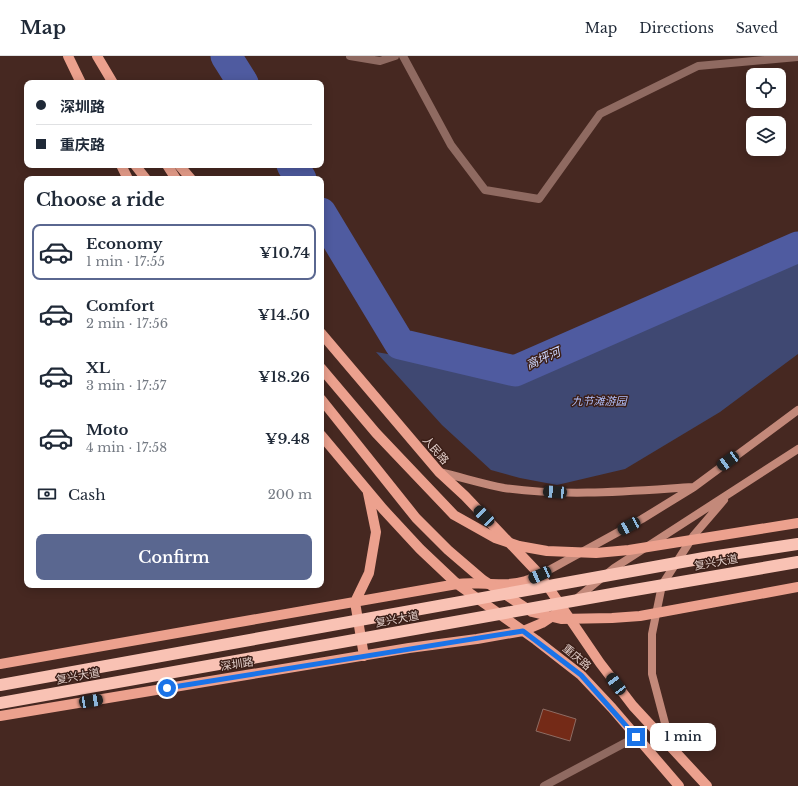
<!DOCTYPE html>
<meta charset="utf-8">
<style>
body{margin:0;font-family:"Libre Baskerville","Noto Sans SC",serif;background:#f2f2f3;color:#1f2937;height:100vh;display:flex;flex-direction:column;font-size:15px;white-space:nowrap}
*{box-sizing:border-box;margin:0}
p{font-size:13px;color:#747a83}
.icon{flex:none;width:22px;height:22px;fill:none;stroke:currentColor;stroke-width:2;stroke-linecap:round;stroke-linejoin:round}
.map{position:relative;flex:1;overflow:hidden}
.side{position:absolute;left:24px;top:120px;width:300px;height:412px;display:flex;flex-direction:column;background:#fff;border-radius:8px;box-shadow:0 2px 10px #0003}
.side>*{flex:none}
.banner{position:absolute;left:24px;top:24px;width:300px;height:88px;border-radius:8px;box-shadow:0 2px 10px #0003;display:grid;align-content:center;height:88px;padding:0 12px;background:#fff}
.tools{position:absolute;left:746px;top:12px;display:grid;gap:8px}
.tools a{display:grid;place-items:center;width:40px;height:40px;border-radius:8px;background:#fff;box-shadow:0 2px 10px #0003;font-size:20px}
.end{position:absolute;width:18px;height:18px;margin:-9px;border:5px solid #1a73e8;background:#fff;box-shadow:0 0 0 2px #fff}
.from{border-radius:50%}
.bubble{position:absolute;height:28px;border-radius:8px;background:#fff;box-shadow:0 2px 10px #0003;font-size:13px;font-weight:600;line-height:28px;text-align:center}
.car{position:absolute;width:12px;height:24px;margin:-12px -6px;border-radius:5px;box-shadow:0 0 3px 1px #0007;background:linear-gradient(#222 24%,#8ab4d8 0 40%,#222 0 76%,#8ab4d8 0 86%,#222 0)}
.banner b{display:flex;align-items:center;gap:14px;height:38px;font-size:15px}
.banner b+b{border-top:1px solid #e0e1e3}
.banner i{width:10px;height:10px;background:#1f2937}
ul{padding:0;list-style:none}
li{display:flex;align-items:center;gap:12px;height:56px;margin:0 8px 6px;padding:0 4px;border:2px solid transparent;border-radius:8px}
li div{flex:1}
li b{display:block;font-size:15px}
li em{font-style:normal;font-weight:600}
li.on{border-color:#5a6790}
li>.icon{width:36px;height:36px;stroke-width:1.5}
h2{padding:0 12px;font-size:18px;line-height:48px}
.pay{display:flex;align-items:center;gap:10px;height:44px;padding:0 12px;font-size:15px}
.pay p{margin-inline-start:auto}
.button{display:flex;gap:8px;margin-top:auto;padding:8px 12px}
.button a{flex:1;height:46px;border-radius:8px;background:#5a6790;color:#fff;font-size:16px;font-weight:600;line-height:46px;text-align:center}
header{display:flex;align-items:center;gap:24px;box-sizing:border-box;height:56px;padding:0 20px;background:#fff;border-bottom:1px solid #e0e1e3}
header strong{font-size:19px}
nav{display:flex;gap:22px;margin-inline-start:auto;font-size:14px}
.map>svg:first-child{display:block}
.green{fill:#3f4872}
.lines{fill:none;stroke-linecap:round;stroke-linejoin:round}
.river{stroke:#4f5ba0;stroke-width:31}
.building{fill:#742a17;stroke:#8e6c63}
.street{stroke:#8f6a61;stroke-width:8}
.secondary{stroke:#c3897a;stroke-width:8}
.primary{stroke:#eca18e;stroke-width:10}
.primary-bridge{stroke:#eca18e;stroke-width:10}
.highway-bridge{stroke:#f9c2b4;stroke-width:12}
.route{stroke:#1a73e8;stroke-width:5}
.labels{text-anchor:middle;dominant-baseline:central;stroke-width:3;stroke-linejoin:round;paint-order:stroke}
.park-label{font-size:11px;font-style:italic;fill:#b0bef8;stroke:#3b1e17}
.street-label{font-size:11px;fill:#e0ccc7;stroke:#3b1e17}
.water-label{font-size:12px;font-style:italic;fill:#cdd7ff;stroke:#3b1e17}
</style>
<header>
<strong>Map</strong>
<nav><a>Map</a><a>Directions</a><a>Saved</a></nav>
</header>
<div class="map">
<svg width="798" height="730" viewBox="0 0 798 730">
<rect width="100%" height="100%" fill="#462821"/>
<path class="green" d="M798,184V298L720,356L625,413L557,429L520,422L491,414L442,369L376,296L429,305L484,308L526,300L619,258L778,190Z"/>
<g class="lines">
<path class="river" d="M226,0L243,27
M292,109L301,123
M321,157L400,288L515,315L798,191"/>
</g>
<path class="building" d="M543,653L576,663L570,685L536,675Z"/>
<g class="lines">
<path class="street" d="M350,0L380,5L395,0
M403,0L451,89L485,134L539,143L600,58L698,10L798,1
M544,730L636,681"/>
<path class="secondary" d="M439,416C461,421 483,428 504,432C567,441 630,435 693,431
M540,519L642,463L694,431L798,354
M576,543L614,512L798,393
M671,690L652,618V578L662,529L694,479L724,444"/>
<path class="primary" d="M68,0L81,27
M97,0L113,27
M121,109L128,123
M135,109L146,123
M167,109L176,123
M179,109L191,123
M321,277L439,416L465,440L540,519L600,607L633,650L707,730
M321,379L383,453L420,493L457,528L536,584L581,619L612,652L679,730
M364,600L355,546L369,517L376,476L368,437
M0,608L457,528C480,525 504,532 526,525C531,523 535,521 540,519
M0,660L409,592L477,583L523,575L542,567L557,557"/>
<path class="primary-bridge" d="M321,312L376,377L454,459L495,482L519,490L547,495L596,497L629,494L798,467
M321,343L416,462L448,494L483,524L532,556L561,563L612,562L640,560L798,531"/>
<path class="highway-bridge" d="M0,629L704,502L798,488
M0,647L623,536L798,506"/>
</g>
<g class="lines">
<path class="route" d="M167,632L523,575L581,619L636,681"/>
</g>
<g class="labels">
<g class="park-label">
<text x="599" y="345">九节滩游园</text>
</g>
<g class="street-label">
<text transform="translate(436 394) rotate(49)">人民路</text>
<text transform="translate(716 506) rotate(-10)">复兴大道</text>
<text transform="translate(397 563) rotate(-10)">复兴大道</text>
<text transform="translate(577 601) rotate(40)">重庆路</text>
<text transform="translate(237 608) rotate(-9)">深圳路</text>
<text transform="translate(78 620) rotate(-10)">复兴大道</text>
</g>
<g class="water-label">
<text transform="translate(543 302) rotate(-24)">高坪河</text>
</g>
</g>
</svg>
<div class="tools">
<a><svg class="icon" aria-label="locate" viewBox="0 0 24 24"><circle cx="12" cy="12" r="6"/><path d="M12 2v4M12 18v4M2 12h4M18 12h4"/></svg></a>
<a><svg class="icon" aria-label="layers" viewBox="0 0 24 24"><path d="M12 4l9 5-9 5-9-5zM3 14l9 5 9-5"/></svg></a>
</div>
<i class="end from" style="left:167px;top:632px"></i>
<i class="end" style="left:636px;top:681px"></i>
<div class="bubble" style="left:650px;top:667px;width:66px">1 min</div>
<i class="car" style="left:728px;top:405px;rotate:234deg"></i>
<i class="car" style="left:555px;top:436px;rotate:274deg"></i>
<i class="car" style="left:484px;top:460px;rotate:316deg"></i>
<i class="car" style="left:629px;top:470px;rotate:242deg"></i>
<i class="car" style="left:540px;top:519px;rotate:246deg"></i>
<i class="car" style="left:616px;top:628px;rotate:323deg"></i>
<i class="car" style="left:91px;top:645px;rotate:81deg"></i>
<div class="banner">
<b><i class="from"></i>深圳路</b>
<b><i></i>重庆路</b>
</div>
<section class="side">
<h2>Choose a ride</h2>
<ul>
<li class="on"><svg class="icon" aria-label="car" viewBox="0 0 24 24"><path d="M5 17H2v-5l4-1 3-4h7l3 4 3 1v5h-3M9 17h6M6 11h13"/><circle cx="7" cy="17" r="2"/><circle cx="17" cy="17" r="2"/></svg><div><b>Economy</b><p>1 min · 17:55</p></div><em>¥10.74</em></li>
<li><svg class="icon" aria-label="car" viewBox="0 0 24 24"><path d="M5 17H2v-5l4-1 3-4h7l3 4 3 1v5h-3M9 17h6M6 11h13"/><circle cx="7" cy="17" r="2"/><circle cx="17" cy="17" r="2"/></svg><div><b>Comfort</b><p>2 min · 17:56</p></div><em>¥14.50</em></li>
<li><svg class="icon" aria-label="car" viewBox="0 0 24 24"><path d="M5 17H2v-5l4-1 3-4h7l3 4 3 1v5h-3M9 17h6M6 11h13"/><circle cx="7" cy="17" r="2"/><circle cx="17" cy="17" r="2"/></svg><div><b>XL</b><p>3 min · 17:57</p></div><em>¥18.26</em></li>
<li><svg class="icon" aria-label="car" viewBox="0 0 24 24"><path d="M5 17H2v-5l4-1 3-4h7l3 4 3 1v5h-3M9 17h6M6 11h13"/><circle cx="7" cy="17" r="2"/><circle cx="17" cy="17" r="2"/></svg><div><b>Moto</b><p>4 min · 17:58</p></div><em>¥9.48</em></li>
</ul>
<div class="pay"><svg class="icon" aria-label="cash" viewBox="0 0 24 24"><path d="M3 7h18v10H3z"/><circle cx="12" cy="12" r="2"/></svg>Cash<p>200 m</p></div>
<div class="button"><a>Confirm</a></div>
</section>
</div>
